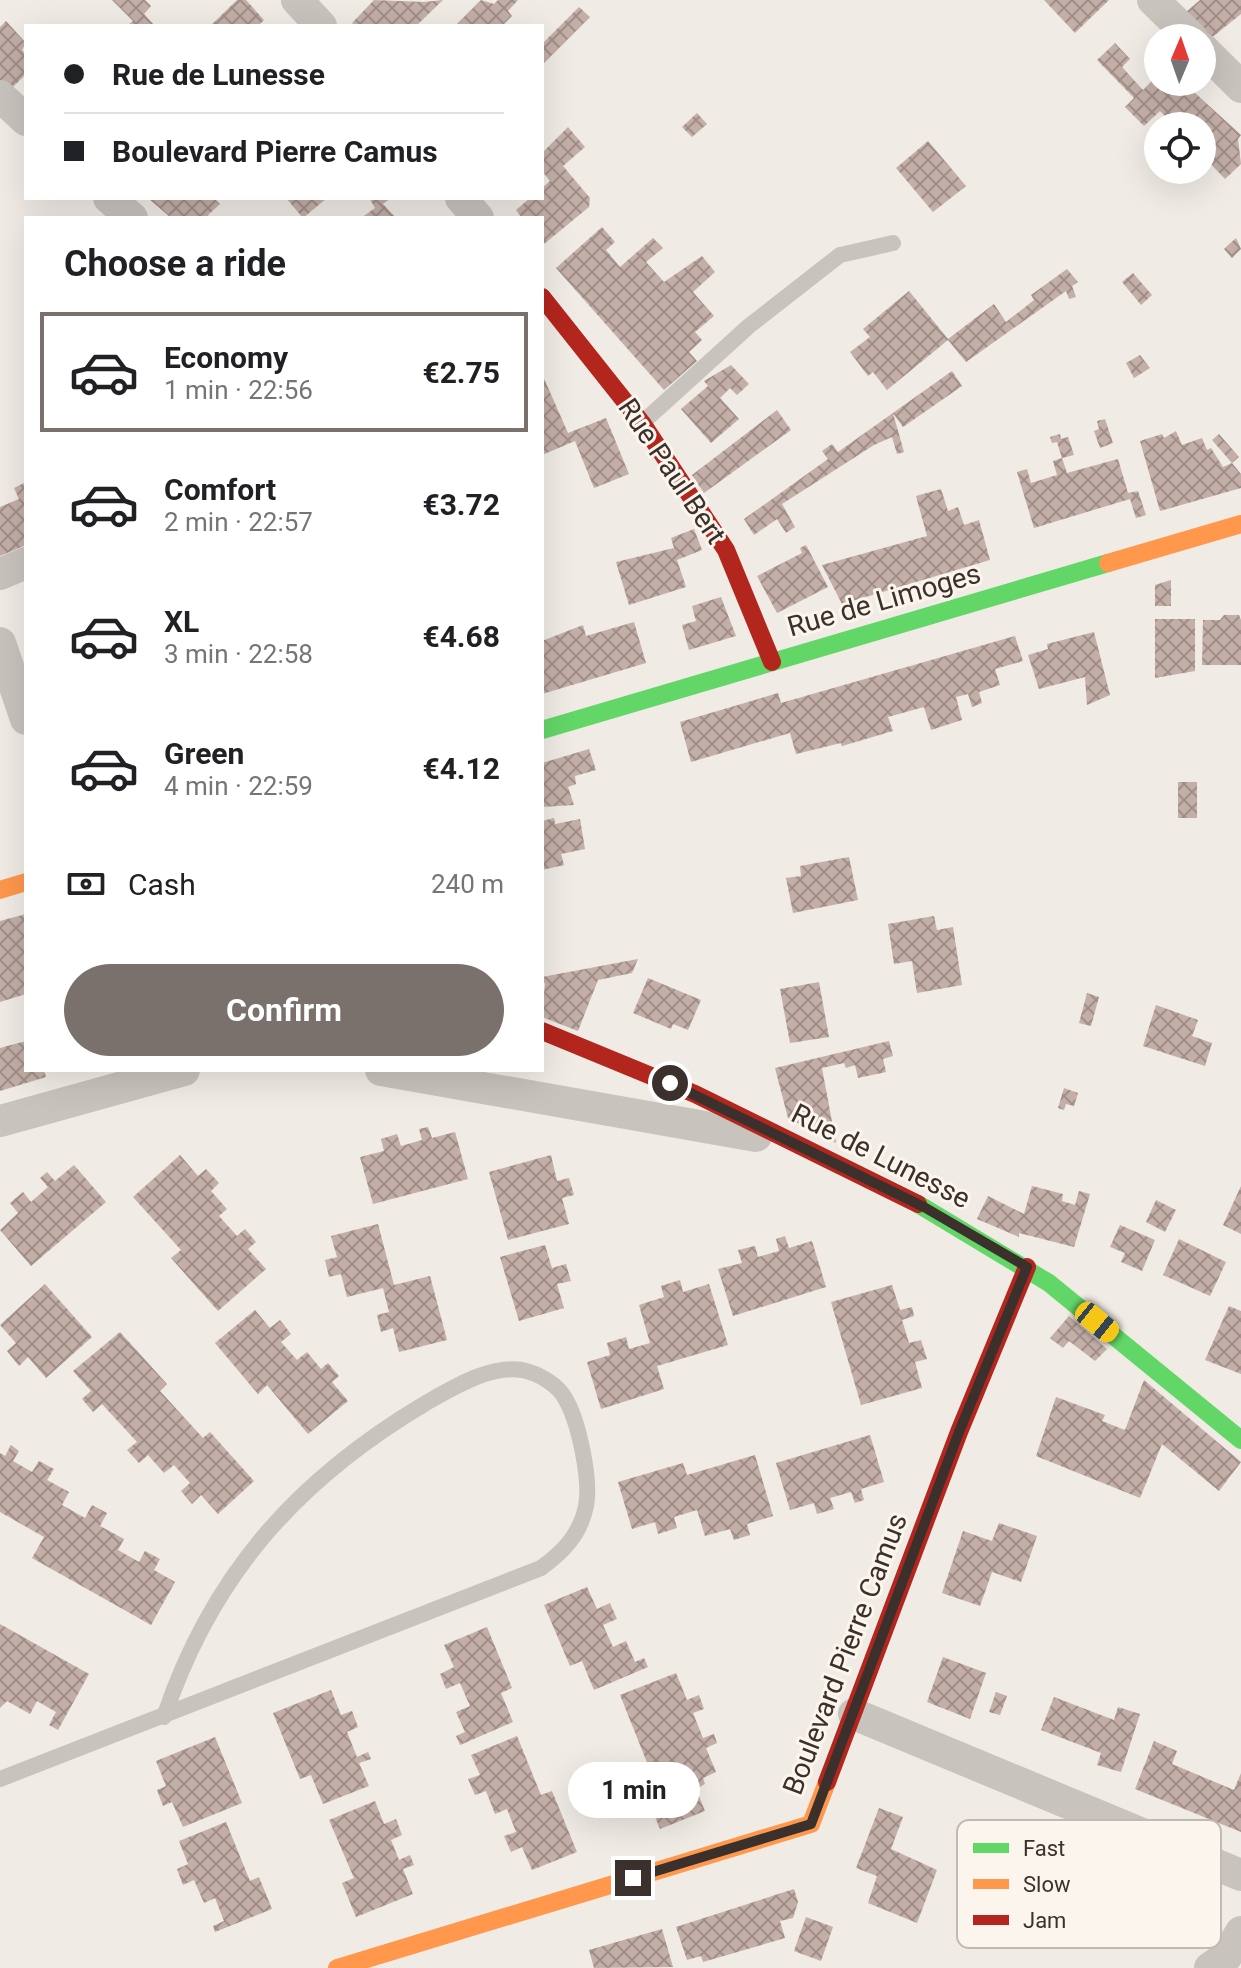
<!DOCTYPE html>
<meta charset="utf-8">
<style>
body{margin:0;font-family:Roboto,sans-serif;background:#f2f2f2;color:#202124;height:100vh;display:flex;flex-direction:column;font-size:30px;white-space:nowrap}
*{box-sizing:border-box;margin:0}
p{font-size:26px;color:#757577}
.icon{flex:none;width:44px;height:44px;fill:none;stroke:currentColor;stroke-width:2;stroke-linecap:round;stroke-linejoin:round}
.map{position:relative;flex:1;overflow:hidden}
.panel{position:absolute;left:24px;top:216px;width:520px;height:856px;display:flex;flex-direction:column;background:#fff;border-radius:0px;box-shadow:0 8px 32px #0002}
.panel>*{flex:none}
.top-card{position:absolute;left:24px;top:24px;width:520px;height:176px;border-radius:0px;box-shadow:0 8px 32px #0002;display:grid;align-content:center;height:176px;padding:0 40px;background:#fff}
.needle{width:52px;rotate:2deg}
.fabs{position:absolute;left:1144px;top:24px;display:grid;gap:16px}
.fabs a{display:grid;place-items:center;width:72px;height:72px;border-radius:50%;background:#fff;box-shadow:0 8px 32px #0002;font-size:40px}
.end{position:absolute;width:36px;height:36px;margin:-18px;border:10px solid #3b302b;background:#fff;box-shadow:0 0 0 4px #fff}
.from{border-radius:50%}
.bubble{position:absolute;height:56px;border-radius:28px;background:#fff;box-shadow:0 8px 32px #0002;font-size:26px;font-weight:700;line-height:56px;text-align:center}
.car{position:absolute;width:24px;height:48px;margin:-24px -12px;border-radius:10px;box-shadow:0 0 6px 2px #0007;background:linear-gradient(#f5c518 24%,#345 0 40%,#f5c518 0 76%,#345 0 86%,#f5c518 0)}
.top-card b{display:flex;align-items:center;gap:28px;height:76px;font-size:30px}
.top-card b+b{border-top:2px solid #e0e0e0}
.top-card i{width:20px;height:20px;background:#202124}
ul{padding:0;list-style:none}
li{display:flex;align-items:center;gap:24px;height:120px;margin:0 16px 12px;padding:0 24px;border:4px solid transparent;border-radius:0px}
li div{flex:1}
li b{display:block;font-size:30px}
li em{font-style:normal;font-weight:700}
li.active{border-color:#7a716c}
li>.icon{width:72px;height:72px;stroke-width:1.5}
h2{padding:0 40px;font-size:36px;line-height:96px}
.pay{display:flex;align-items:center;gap:20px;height:88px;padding:0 40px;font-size:30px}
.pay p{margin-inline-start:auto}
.primary-button{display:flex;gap:16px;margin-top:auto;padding:16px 40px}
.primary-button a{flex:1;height:92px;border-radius:48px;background:#7a716c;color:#fff;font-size:32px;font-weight:700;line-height:92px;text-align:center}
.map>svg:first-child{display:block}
.building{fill:url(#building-cross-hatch)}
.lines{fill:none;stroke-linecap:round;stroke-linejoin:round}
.lane{stroke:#c9c3be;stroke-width:16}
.street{stroke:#c9c3be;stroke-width:32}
.fast{stroke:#63d668;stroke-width:18}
.slow{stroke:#ff974d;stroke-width:18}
.jam{stroke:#b3261e;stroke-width:18}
.route{stroke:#3b302b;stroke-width:10}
.labels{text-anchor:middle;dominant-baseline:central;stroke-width:6;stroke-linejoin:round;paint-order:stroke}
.street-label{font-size:28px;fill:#3b302b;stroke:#fbf5ee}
.key{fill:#fbf5ee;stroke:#c1bab4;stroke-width:2}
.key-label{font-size:22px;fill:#3b302b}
</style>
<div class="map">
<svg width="1241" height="1968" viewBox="0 0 1241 1968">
<defs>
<pattern id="building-cross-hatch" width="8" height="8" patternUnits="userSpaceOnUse" patternTransform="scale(2)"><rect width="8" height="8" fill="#c3afa7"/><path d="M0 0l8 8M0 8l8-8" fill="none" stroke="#a08f88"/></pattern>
</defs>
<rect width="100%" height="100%" fill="#f0ebe5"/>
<path class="building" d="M112,0H145L151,6L144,14L155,26H127L133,21Z
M237,0H246L264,20L258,26H210Z
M374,0L424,2L443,0L416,26H355L352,23Z
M481,0L494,4L498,0H518L508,11L512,16L502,26H455Z
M1044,0H1109L1075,33Z
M1200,0H1241V14L1210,39L1186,12Z
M579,7L590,17L542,65V44Z
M6,21L26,43L22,50L26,54V74L10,90L0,80V27Z
M1115,43L1130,59L1122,67L1143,90L1158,75V82H1183L1241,135L1238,139L1241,164L1225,179L1202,155V126H1159L1167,118L1160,111L1144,126L1125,107L1134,98L1097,60Z
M697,113L707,124L692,137L682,127Z
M568,127L585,147L563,166L590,198L589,207L544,244L542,218H522L516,210L530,198H542V188L550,181L542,171V153Z
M928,141L966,186L933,212L896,168Z
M148,198H214L220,204L208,215L210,218H171Z
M286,198H327L303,218Z
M369,198H391L383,204L396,218H361L375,208Z
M602,227L615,242L606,250L620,267L653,238L663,248L646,262L664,282L702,256L715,272L693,292L714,316L695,332L702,340L689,352L697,361L664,390L556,268Z
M1236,238L1241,249L1232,258L1224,249Z
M1067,269L1078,282L1072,286L1076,297L1069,299L1066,291L966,362L948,340L887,390L873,372L868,376L850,352L870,337L863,329L909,291L948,339L994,304L1006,322L1034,300L1031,295Z
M1133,273L1152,295L1141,305L1122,282Z
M1140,355L1150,368L1134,378L1126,363Z
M731,365L749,384L737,395L730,388L720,398L739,419L711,443L681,409L708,386L704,381Z
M952,371L962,386L903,427L893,413L904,452L897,454L892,437L874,445L782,504L795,527L786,533L777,519L754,535L744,519L828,459L822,451L832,444L838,452Z
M542,374L568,433L606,418L629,474L594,488L575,441L542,455Z
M777,410L791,430L704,493L692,475Z
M1105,419L1113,443L1100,448L1094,431L1099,429L1097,421Z
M1176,431L1182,445L1202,438L1207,450L1211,448L1223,467L1232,463L1241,474V488L1160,511L1140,441L1162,434L1164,438Z
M1060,434L1061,439L1068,437L1074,455L1062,458L1057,442L1052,443L1050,437Z
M1219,434L1239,457L1232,463L1212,440Z
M1062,458L1067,473L1118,459L1128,493L1138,491L1146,515L1136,518L1130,499L1034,528L1017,472L1027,469L1031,483L1057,475L1053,461Z
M26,482V545L0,556V507L19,499L14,488Z
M941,489L948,511L958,507L964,525L979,520L990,560L842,604L822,565L927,536L916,496Z
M694,529L702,550L677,560L686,587L629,605L616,562L674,548L671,538Z
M806,545L828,587L777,613L757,576L802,553L800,548Z
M1171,580V606H1155V585Z
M721,597L736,636L689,650L682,625L696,621L692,606Z
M1224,615H1239L1241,620V665H1202L1203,620H1220Z
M1155,619H1195V671L1155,678Z
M634,622L646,663L542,694V641L583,625L586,636Z
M1094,632L1110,695L1087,705L1085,677L1039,689L1028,655L1048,649L1047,644Z
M1015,636L1023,661L995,669L1000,685L979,692L982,703L972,707L968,694L956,697L962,720L931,730L924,707L888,717L893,731L842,746L841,743L796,754L790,733L691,762L680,722L778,693L781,703Z
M589,749L596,770L575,776L576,784L568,787L574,805L542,807V763Z
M1178,782H1197V818H1178Z
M554,818L555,824L580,819L585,849L561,854L564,865L542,870V821Z
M849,857L858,900L793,913L786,878L801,876L800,866Z
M26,914V994L0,1002V921Z
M934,916L937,930L953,927L962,985L917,993L912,961L894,964L888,924Z
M638,959L632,973L598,980L578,1031L542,1017L545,983H542V977Z
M648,978L701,1000L688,1030L673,1024L671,1029L633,1013Z
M819,982L829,1037L790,1043L780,989Z
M1087,993L1099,997L1091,1026L1079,1023Z
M1156,1005L1198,1020L1192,1036L1212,1043L1205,1066L1143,1046Z
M26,1041V1070H44L46,1077L0,1091V1048Z
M889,1041L893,1056L883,1059L886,1072L858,1078L855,1065L846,1068L844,1063L822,1068L836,1143L788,1118L775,1068Z
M1064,1088L1078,1093L1074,1106L1066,1104L1064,1110L1058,1108Z
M428,1127L432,1138L455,1132L468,1179L373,1204L360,1157L384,1151L381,1139L397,1134L401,1146L422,1140L419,1129Z
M180,1155L198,1176L206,1169L219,1183L211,1191L227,1209L219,1216L237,1236L245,1229L256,1242L248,1249L266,1269L218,1311L171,1258L181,1250L133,1197Z
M551,1155L557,1181L569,1178L574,1195L562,1198L569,1224L508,1240L489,1172Z
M74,1165L106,1202L31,1266L0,1230L18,1213L10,1203L23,1192L31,1202L48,1187L40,1178L47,1172L55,1181Z
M1032,1186L1063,1194L1062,1201L1075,1205L1079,1191L1090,1194L1074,1247L1019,1233V1237L977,1219L988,1196L1024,1214Z
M1241,1186V1234L1223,1225Z
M1156,1200L1176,1210L1165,1232L1146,1222Z
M378,1224L394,1285L430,1276L447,1340L399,1352L393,1328L381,1332L377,1315L389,1312L383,1288L347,1297L341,1274L329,1277L325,1260L337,1257L331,1236Z
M1120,1225L1155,1240L1142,1271L1121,1262L1125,1253L1110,1247Z
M785,1236L789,1248L812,1241L826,1287L733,1316L718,1269L742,1263L738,1250L755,1246L758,1257L779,1251L776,1239Z
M1179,1239L1226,1262L1210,1296L1163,1275Z
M545,1245L552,1268L566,1264L571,1281L557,1284L564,1308L519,1321L500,1257Z
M680,1280L683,1292L709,1284L728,1345L657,1366L664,1389L601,1409L587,1362L610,1355L607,1343L626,1337L629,1349L650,1343L639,1305L664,1297L661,1286Z
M45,1284L92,1337L46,1378L28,1357L19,1366L7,1351L16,1343L0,1325Z
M892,1285L900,1310L912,1307L914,1316L902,1320L909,1343L921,1340L927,1359L915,1362L922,1388L861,1405L831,1302Z
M1229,1306L1241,1311V1374L1205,1360Z
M255,1310L270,1328L280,1320L291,1334L281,1342L297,1360L307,1352L321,1369L328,1363L339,1376L332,1382L348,1401L308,1434L267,1385L258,1394L215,1343Z
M1069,1316L1107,1349L1095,1361L1069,1341L1063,1348L1050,1338Z
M120,1332L167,1384L160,1391L203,1438L210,1432L254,1481L218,1514L201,1495L192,1504L181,1491L190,1483L174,1465L164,1473L148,1455L139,1463L127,1450L137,1442L102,1404L93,1412L82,1399L91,1391L73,1371Z
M1144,1380L1241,1462L1219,1491L1162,1444L1140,1498L1036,1456L1056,1397L1105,1415L1102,1421L1125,1430Z
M870,1435L884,1482L861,1489L864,1500L855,1503L851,1492L830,1498L834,1509L817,1514L814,1503L790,1510L776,1463Z
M11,1445L19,1451L13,1461L32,1472L39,1461L54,1469L47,1480L69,1492L62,1505L85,1518L92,1505L107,1513L100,1526L124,1539L118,1550L139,1562L145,1551L160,1559L154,1570L175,1582L151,1625L32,1558L44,1537L0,1512V1453L5,1456Z
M755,1455L773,1516L747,1524L750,1535L734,1540L730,1529L705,1536L697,1510L674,1517L677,1528L658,1534L655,1522L632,1529L618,1482L683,1463L687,1475Z
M999,1523L1037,1536L1021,1582L992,1572L980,1606L942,1593L963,1531L992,1541Z
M587,1587L597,1609L610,1603L617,1619L603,1625L613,1647L626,1641L635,1662L644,1658L648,1667L594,1690L582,1661L570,1666L544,1605Z
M0,1624L89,1674L58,1730L49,1725L56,1712L37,1701L30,1714L7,1701L0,1708Z
M487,1627L512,1688L501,1693L513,1722L460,1745L456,1736L465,1732L456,1712L470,1706L460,1683L446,1689L440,1674L454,1667L444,1645Z
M943,1657L986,1673L970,1719L927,1702Z
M676,1673L687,1700L699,1695L704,1709L693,1713L703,1738L714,1734L717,1743L706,1748L716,1772L703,1778L705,1784L696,1789L705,1811L660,1829L648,1800L660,1795L620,1695Z
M331,1690L341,1715L352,1711L358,1727L347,1732L357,1757L368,1752L371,1759L359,1763L369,1786L323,1804L311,1775L300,1779L273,1713Z
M996,1692L1007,1696L1000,1715L989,1712Z
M1054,1697L1114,1720L1118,1707L1140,1714L1121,1772L1097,1765L1101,1753L1041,1730Z
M517,1736L541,1795L552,1791L577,1852L532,1870L522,1847L511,1852L504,1836L516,1832L507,1809L495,1814L486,1791L475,1795L468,1779L480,1775L471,1755Z
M215,1737L242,1803L183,1827L172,1802L163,1806L157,1790L166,1786L156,1761Z
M1154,1741L1177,1751L1172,1764L1234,1790L1241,1773V1832L1135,1789Z
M375,1801L384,1824L396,1819L402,1835L391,1840L399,1860L410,1855L414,1865L403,1869L413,1894L356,1917L342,1883L354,1878L329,1820Z
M879,1808L903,1817L891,1849L937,1870L917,1923L868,1903L877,1876L856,1868Z
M226,1822L250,1881L259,1877L272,1909L215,1932L213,1926L224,1921L215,1898L204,1903L194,1880L183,1885L177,1869L188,1864L179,1841Z
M794,1889L798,1902L793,1918L780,1921L785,1938L703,1962L701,1956L687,1960L676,1927Z
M806,1917L833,1927L821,1961L794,1951Z
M662,1929L673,1967L594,1968L589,1950Z"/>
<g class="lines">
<path class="lane" d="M642,423L749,326L840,255L893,243
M0,1779L541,1568C563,1552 580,1535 586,1506C591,1480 579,1423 566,1400C559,1385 538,1373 522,1370C490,1365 454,1387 426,1403C298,1479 212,1574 164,1717"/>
<path class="street" d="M297,0L321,26
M1153,0L1192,38
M1202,48L1241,87
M0,96L26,120
M109,198L132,218
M461,198L478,218
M0,574L26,563
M0,643L26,719
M381,1070L756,1136
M0,1121L184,1070
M854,1714L1241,1875
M1210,1968L1226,1957L1241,1932"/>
<path class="fast" d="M542,730L1108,563
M918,1204L1049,1283L1241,1440"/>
<path class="slow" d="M1108,563L1241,524
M0,890L26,882
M337,1968L811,1824L827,1782"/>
<path class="jam" d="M542,297L642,423L726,550L772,662
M542,1031L695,1094L918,1204
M827,1782L959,1432L1027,1267"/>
</g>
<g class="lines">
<path class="route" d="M633,1878L811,1824L959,1432L1027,1267L924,1207L670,1083"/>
</g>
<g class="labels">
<g class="street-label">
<text transform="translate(672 471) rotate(56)">Rue Paul Bert</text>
<text transform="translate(884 600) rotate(-16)">Rue de Limoges</text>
<text transform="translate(881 1156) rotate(27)">Rue de Lunesse</text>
<text transform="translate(845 1654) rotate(-69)">Boulevard Pierre Camus</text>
</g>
</g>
<rect x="957" y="1820" width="264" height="128" rx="12" class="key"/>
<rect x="973" y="1843" width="36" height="10" fill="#63d668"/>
<rect x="973" y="1879" width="36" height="10" fill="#ff974d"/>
<rect x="973" y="1915" width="36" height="10" fill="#b3261e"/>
<g class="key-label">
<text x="1023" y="1856">Fast</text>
<text x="1023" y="1892">Slow</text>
<text x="1023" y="1928">Jam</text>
</g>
</svg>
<div class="fabs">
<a><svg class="needle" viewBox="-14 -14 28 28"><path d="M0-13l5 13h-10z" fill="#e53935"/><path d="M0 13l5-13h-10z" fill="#757577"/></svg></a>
<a><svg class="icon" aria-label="locate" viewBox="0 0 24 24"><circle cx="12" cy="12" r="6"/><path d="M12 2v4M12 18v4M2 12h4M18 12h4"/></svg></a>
</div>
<i class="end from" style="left:670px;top:1083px"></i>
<i class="end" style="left:633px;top:1878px"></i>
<div class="bubble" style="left:568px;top:1762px;width:132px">1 min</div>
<i class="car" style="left:1097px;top:1322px;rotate:129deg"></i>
<div class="top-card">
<b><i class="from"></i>Rue de Lunesse</b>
<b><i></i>Boulevard Pierre Camus</b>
</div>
<section class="panel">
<h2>Choose a ride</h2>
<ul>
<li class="active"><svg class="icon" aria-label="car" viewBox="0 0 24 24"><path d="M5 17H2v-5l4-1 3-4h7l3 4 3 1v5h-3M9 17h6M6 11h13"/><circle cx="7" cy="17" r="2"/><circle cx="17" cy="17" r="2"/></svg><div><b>Economy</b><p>1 min · 22:56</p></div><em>€2.75</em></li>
<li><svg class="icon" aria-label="car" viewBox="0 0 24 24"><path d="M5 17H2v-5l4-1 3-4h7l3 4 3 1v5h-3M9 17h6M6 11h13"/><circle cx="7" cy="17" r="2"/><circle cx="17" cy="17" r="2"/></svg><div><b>Comfort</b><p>2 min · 22:57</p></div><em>€3.72</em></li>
<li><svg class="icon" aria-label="car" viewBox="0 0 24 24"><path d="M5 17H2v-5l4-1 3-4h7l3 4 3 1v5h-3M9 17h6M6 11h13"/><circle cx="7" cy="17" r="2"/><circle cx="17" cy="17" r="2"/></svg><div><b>XL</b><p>3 min · 22:58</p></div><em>€4.68</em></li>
<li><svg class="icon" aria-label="car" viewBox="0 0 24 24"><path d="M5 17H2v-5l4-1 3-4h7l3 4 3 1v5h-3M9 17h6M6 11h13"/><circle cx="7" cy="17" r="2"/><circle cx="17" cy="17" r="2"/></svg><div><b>Green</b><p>4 min · 22:59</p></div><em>€4.12</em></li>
</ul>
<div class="pay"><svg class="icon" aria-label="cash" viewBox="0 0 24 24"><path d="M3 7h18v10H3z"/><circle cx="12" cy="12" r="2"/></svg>Cash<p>240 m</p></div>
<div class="primary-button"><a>Confirm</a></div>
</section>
</div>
